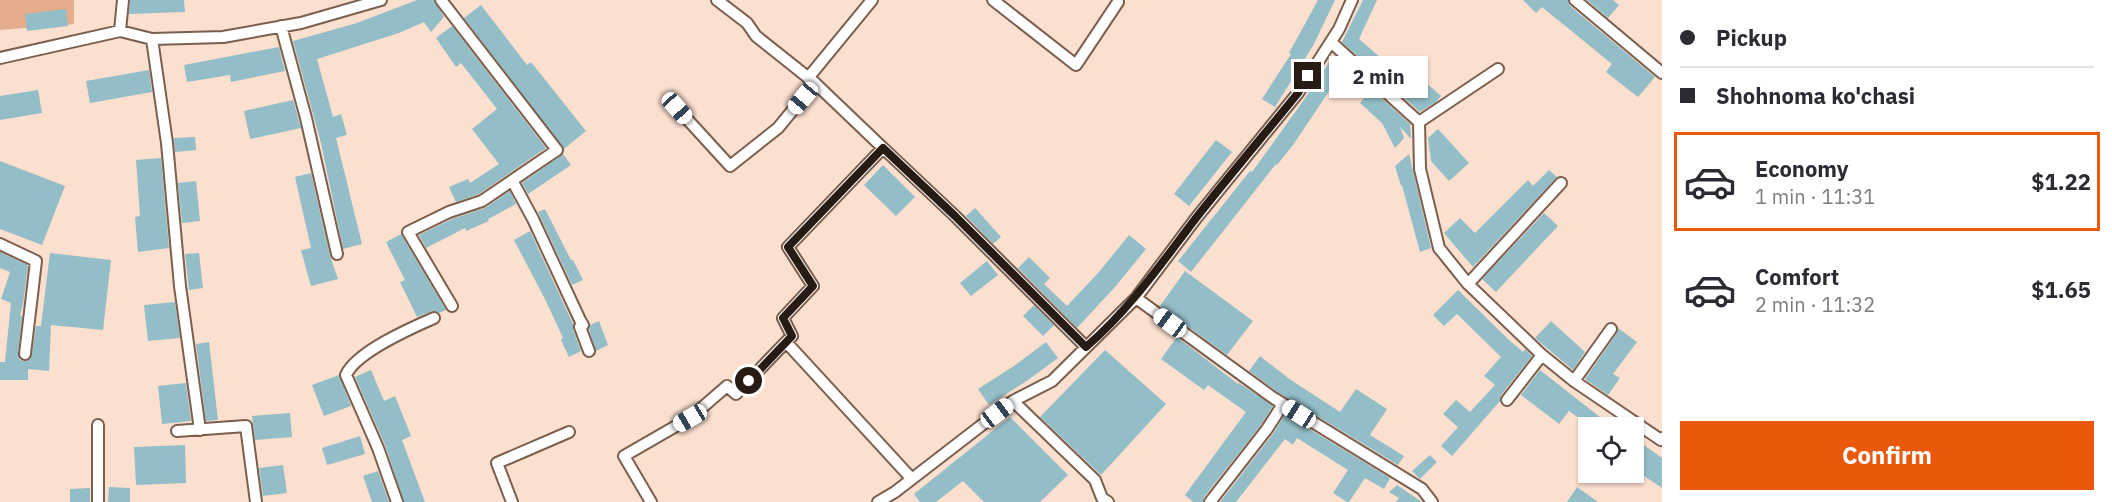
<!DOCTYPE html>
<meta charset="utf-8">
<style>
body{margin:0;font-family:"IBM Plex Sans",sans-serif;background:#f7f7f7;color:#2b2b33;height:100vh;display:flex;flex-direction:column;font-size:22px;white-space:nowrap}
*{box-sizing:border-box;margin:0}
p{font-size:20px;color:#7c7c81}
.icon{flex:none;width:33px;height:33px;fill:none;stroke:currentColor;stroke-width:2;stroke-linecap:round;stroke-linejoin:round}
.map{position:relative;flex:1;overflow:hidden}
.sheet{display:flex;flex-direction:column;background:#fff;width:450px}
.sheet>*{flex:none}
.banner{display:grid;align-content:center;height:132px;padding:0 18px;background:#fff}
.tools{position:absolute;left:1578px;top:417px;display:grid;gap:12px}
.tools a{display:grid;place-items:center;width:66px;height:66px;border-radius:0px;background:#fff;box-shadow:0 2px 4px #0004;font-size:30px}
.end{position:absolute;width:27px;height:27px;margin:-14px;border:8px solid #281b14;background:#fff;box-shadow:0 0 0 3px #fff}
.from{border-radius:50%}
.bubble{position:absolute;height:42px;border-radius:0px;background:#fff;box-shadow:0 2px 4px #0004;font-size:20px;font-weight:700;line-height:42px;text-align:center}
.car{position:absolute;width:18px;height:36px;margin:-18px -9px;border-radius:8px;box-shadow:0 0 4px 2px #0007;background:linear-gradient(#fff 24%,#345 0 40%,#fff 0 76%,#345 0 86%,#fff 0)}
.banner b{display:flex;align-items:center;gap:21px;height:57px;font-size:22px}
.banner b+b{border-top:2px solid #e1e1e2}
.banner i{width:15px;height:15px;background:#2b2b33}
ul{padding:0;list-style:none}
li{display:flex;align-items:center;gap:18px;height:99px;margin:0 12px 9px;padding:0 6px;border:3px solid transparent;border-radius:0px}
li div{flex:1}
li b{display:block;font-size:22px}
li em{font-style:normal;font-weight:700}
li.current{border-color:#ea580c}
li>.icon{width:54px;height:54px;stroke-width:1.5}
.action{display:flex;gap:12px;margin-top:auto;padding:12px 18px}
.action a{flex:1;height:69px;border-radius:0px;background:#ea580c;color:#fff;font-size:24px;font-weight:700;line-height:69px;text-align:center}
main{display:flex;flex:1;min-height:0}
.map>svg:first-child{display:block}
.green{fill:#e6ad8c}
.building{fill:#93bdc7}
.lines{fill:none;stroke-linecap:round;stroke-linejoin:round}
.minor-casing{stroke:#7c5e4d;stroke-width:14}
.minor{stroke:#fff;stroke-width:10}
.route{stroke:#281b14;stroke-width:8}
</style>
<main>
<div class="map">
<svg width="1662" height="502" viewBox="0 0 1662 502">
<rect width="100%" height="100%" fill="#fbdfcf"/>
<path class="green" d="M0,0H74V24L0,30Z"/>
<path class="building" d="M130,0H184L185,12L129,14Z
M417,0H434L444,17L431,32L424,22L399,33L317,59L333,117L341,114L347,135L336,138L362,244L343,249L321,143L293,41L357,23Z
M1318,0H1335L1314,44L1275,107L1262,99L1291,54L1289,53Z
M1363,0H1377L1359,39L1396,71L1403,62L1441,96L1436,102L1420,112L1342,42Z
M1523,0H1568L1570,6L1655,77L1638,97L1606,72L1612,64L1542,7L1536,13Z
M1587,0H1613L1619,5L1608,18Z
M481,5L527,65L531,62L586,131L564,149L464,18Z
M66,9L68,26L27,31L25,14Z
M452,26L546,148L479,194L456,202L449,187L468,179L470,183L499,164L472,129L497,109L461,63L456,67L436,38Z
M279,47L285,71L231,82L230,75L187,82L184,65Z
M1334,55L1410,124L1411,139L1400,127L1404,138L1395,148L1382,123L1360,103L1368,93L1342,72L1293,145L1277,165L1276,164L1191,272L1178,261L1250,171L1252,172L1301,104Z
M149,70L152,92L90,103L86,81Z
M38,90L42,113L0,120V96Z
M293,100L301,128L250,139L244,111Z
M1438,129L1469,163L1449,181L1431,161L1428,138Z
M195,137L196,150L175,152L174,138Z
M1216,140L1232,152L1189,206L1174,194Z
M563,154L571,165L528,194L522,183Z
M1409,154L1431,248L1420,252L1402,185L1401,186L1395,166Z
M161,158L169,248L138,252L135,217L140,216L136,160Z
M0,161L65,186L42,245L0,229Z
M883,165L915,197L896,216L864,185Z
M1549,170L1557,177L1473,267L1444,233L1460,218L1475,233L1528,180L1533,186Z
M311,173L330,256L338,279L311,286L301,250L311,248L295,177Z
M196,181L200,221L182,223L178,183Z
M510,191L516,204L488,219L489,221L466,231L465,228L426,248L419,235L452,219L485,208Z
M975,208L1001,237L993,244L966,216Z
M545,209L571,260H573L583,280L572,285L538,212Z
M1544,213L1558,226L1496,292L1482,279Z
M530,231L573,324V330L581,351L569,357L561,340L563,338L546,301L514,240Z
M401,234L402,236L446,310L439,313L432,311L417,317L400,282L405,280L386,242Z
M1129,235L1146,249L1115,287L1077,328L1018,268L1029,257L1050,278L1044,284L1067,306L1099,272Z
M0,252L28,265L23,304L20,316H22L18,353L20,360L25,361H28L32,355L36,326H41L50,253L111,260L103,330L51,325L49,371L28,369V380H0V362H5L11,303L1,299L10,272L0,268Z
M199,253L203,288L189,290L185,254Z
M987,261L998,275L971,296L960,283Z
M1185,271L1253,321L1227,355L1160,306Z
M1458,290L1508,339L1523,352L1525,349L1532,356L1501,395L1500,401L1452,456L1441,446L1458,427L1443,414L1456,400L1470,412L1495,385L1484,376L1501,357L1457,314L1444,326L1433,315Z
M175,302L180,338L148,341L144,305Z
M1034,305L1054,325L1043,336L1023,316Z
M599,321L608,345L596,351L589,329L590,325Z
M1551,321L1585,352L1573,370L1535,338Z
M1618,328L1637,342L1613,374L1620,378L1608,395L1585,379L1617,333Z
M1177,337L1238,384L1239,383L1273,406L1261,425L1204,497L1203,502H1193L1185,495L1246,412L1208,385L1204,390L1161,359Z
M209,342L218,420L206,421L196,344Z
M1046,342L1058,358L1028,380L989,405L978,389L1014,366Z
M1105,350L1166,404L1101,475L1040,417Z
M1260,356L1288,378L1340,412L1356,389L1387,409L1370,435L1404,456L1398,465L1276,391L1249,371Z
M371,370L384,401L395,396L411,436L402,440L425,502H404L385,445L355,377Z
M1540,370L1554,381L1614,428H1593L1569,411L1559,424L1521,395Z
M339,375L351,406L324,416L312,385Z
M186,383L191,421L162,424L158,386Z
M290,413L292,437L255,440L252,416Z
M1285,414L1390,478L1384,489L1365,478L1349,502H1347L1333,493L1348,470L1297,438L1293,445L1285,439L1236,502H1220L1273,434Z
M1010,417L1068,475L1040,502H984L963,481L936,502H920L914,494Z
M360,436L365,454L327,465L322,448Z
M1634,438L1662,458V488L1634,469Z
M185,445L186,483L136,485L134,447Z
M1430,455L1437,462L1420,479L1412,471Z
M283,465L287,493L263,496L259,468Z
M378,471L389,502H372L363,476Z
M1397,485L1422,502H1423H1396L1399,498L1389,492Z
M109,487L130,488V502H108Z
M1577,487L1598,502H1567Z
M90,488V502H70V489Z"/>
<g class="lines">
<g class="minor-casing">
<path id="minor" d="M441,0L557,150L482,201L449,212L408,232L452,306
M717,0L747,23L756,36L815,83
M993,0L1076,65L1118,2
M1575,0L1662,73
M281,26L306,118L337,254
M120,31L123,0
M152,39L167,143L180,286L200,430
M1331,42L1419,122L1420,169L1439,248L1468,284L1542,355L1507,400
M0,58L120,31L152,39L223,37L301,23L381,0
M808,78L872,0
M677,108L730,166L778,128L815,83L883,148
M1419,122L1498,69
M513,182L533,219L580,320L583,325L580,327L589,351
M0,244L36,261L25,354
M1468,284L1561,183
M1136,298L1272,397L1422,489L1432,502
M1542,355L1574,381L1611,329
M1574,381L1661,440L1662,438
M1013,401L1095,480L1102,498L1108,502
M177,431L246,426L256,502
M911,478L786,342L792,336L783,318L813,286L788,247L883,148L955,216L1086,347
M98,502V425
M397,502L378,448L346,375C356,352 411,328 434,318
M512,502L497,463L569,432
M651,502L624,456L690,418L727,386L736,394L786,342
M878,502L895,492L1013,401L1052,381L1136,298L1197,217L1298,93L1339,29L1352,0
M1210,502L1267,429L1283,404"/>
</g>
<use href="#minor" class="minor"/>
</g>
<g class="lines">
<path class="route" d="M749,381L792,336L783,318L813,286L788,247L883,148L955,216L1086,347C1129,310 1161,264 1196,218C1229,176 1264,135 1298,93L1308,76"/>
</g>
</svg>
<div class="tools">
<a><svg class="icon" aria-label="locate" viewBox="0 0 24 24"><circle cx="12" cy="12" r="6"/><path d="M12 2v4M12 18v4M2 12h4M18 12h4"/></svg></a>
</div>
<i class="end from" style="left:749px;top:381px"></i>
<i class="end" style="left:1308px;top:76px"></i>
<div class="bubble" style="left:1329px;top:56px;width:99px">2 min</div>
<i class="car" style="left:803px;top:98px;rotate:220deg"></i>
<i class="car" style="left:677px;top:108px;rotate:138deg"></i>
<i class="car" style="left:1170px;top:323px;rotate:306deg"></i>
<i class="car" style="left:997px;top:413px;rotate:53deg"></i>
<i class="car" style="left:1299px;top:414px;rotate:302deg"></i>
<i class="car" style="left:690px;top:418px;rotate:240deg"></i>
</div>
<section class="sheet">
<div class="banner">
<b><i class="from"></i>Pickup</b>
<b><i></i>Shohnoma ko'chasi</b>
</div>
<ul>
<li class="current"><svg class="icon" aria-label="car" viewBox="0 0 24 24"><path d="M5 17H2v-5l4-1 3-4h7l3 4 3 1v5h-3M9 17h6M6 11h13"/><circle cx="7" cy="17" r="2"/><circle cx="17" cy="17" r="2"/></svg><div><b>Economy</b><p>1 min · 11:31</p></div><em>$1.22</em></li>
<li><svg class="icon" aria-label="car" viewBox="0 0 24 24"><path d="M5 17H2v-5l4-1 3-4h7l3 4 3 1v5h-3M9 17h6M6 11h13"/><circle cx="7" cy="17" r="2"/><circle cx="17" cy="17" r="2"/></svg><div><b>Comfort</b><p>2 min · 11:32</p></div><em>$1.65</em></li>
</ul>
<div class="action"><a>Confirm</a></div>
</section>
</main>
